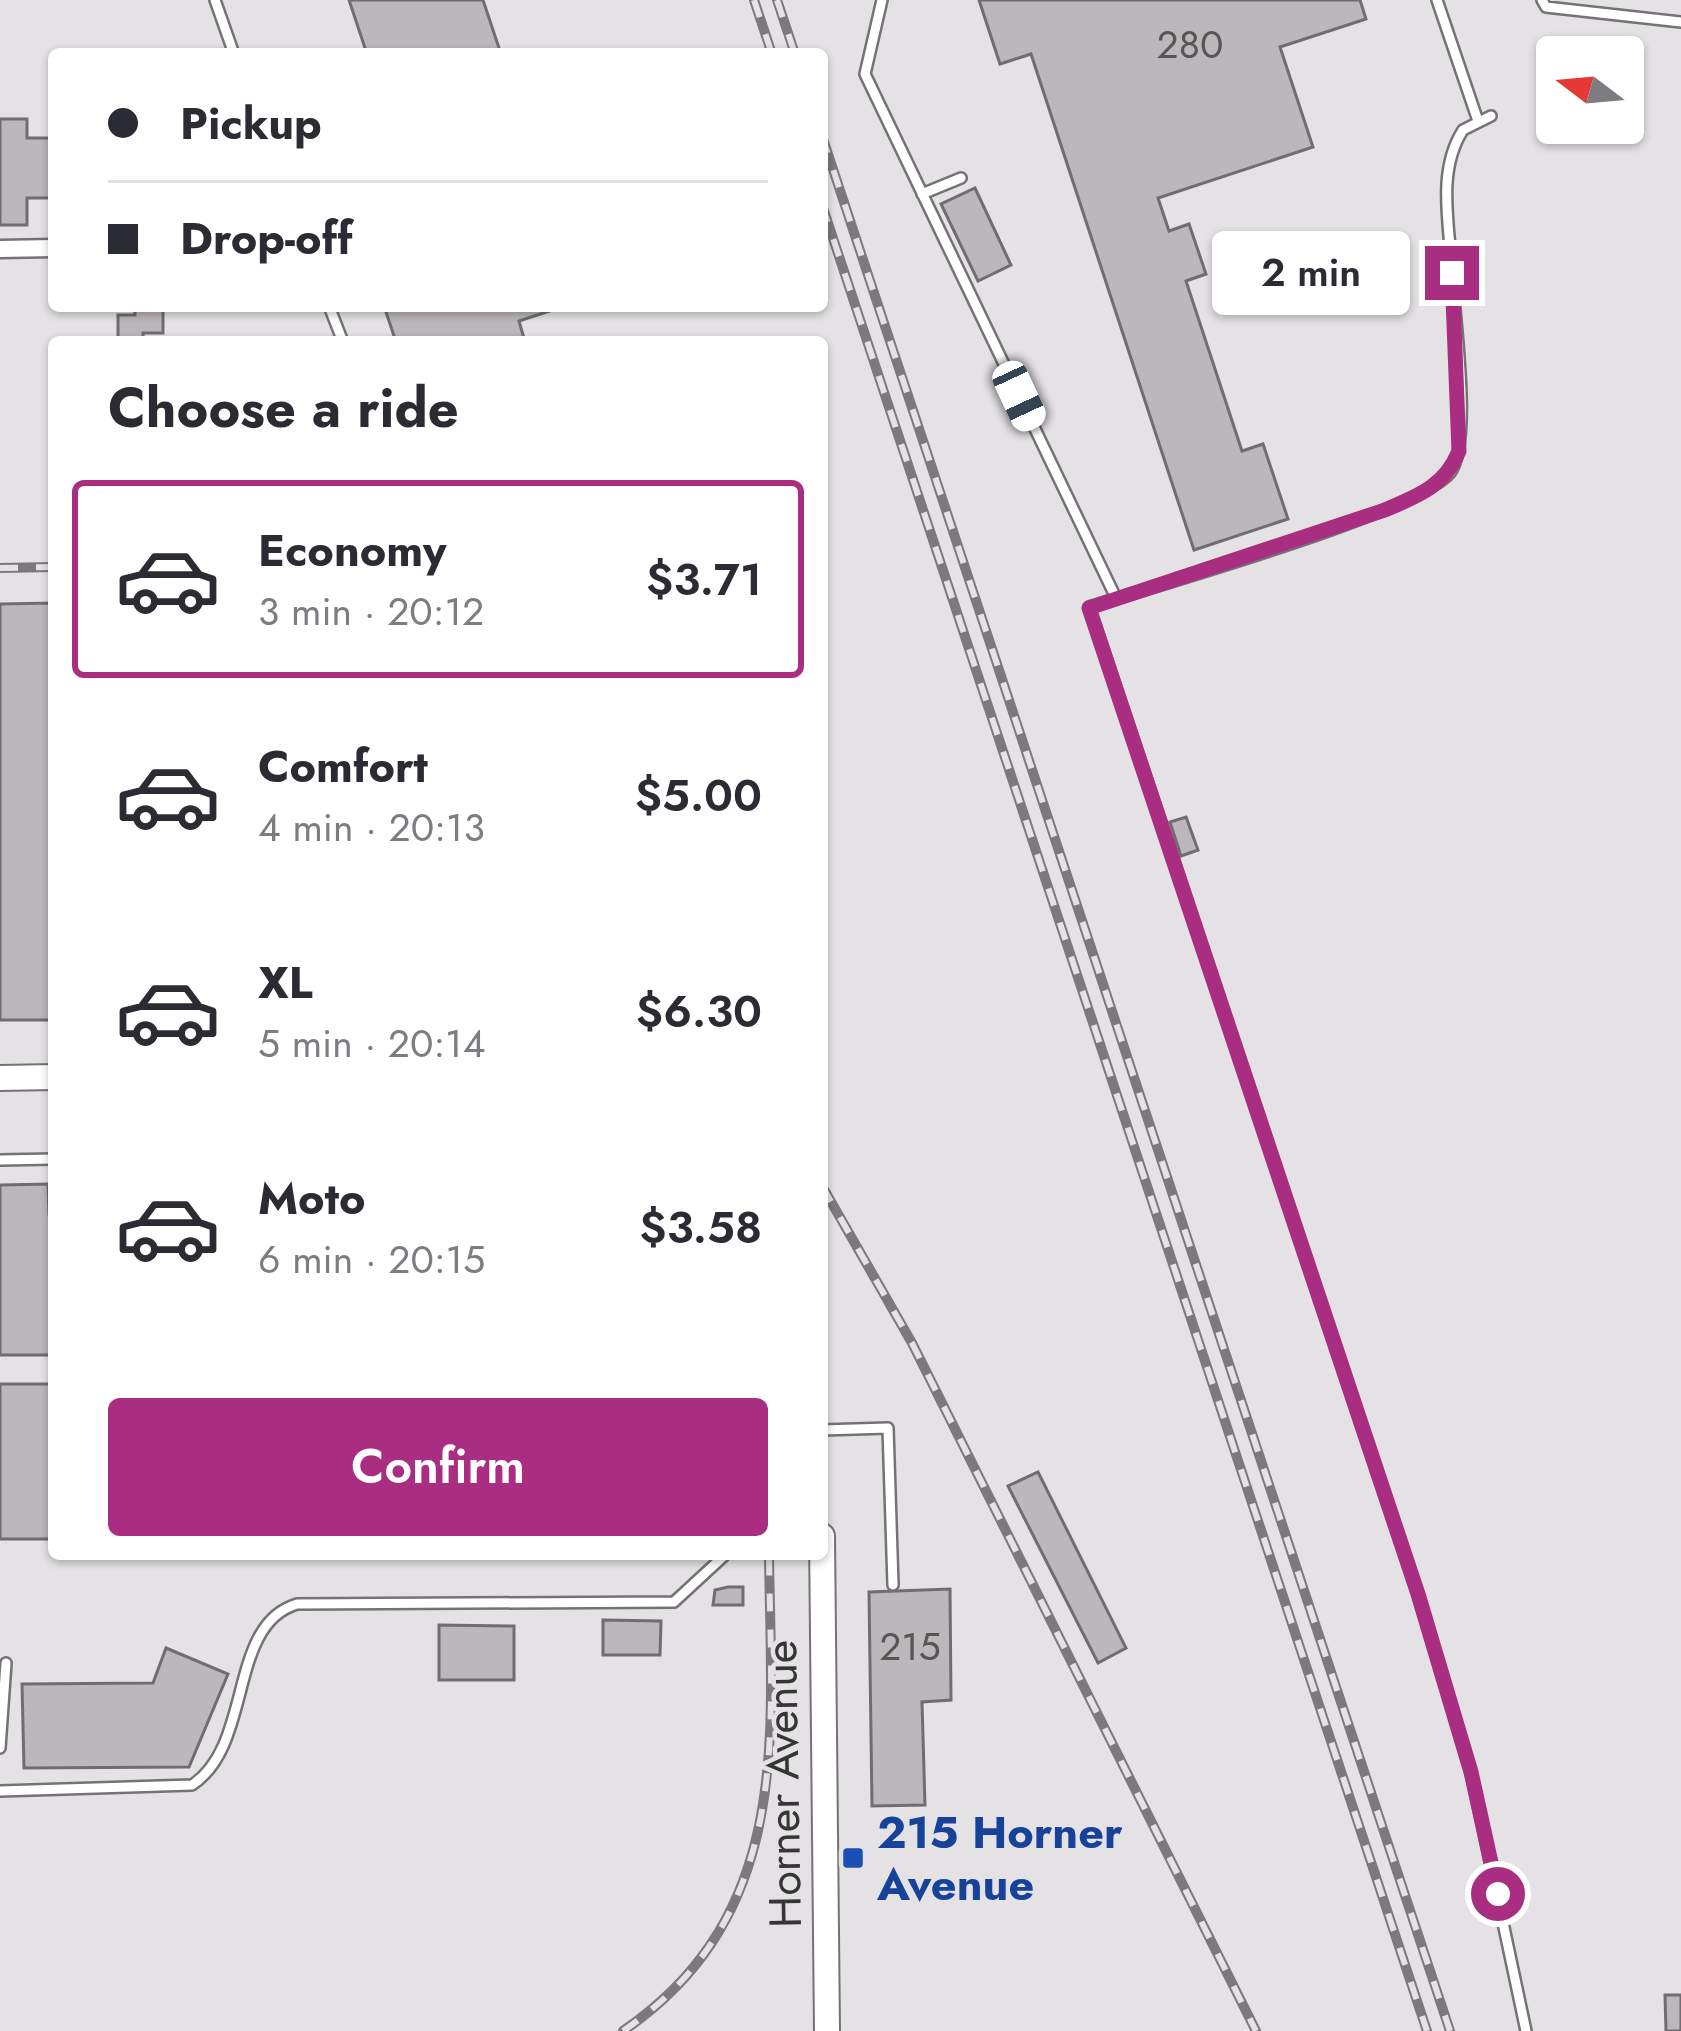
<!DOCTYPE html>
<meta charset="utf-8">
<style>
body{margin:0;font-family:Jost,sans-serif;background:#f7f7f7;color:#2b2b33;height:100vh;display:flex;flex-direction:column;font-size:45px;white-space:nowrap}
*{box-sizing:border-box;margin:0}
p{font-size:39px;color:#7c7c81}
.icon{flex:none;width:66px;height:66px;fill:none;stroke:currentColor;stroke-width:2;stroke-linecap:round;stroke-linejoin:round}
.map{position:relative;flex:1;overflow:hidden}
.side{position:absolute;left:48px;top:336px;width:780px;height:1224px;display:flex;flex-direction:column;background:#fff;border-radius:12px;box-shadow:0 3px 9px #0004}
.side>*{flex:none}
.guide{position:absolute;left:48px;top:48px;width:780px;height:264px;border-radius:12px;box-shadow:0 3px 9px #0004;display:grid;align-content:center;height:264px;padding:0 60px;background:#fff}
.needle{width:78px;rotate:286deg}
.controls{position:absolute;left:1536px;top:36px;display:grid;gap:24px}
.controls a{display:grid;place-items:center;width:108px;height:108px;border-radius:12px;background:#fff;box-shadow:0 3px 9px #0004;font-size:60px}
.end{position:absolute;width:54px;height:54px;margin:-27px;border:15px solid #a92d80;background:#fff;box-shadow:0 0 0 6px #fff}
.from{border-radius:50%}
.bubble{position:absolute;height:84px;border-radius:12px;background:#fff;box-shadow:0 3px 9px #0004;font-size:39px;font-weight:600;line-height:84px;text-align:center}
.car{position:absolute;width:36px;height:72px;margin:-36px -18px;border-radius:15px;box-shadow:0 0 9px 3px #0007;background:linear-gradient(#fff 24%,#345 0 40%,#fff 0 76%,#345 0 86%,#fff 0)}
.guide b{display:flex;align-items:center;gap:42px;height:114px;font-size:45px}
.guide b+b{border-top:3px solid #e1e1e2}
.guide i{width:30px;height:30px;background:#2b2b33}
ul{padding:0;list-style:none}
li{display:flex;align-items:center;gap:36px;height:198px;margin:0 24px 18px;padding:0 36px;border:6px solid transparent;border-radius:12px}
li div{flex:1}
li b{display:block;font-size:45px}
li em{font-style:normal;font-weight:600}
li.current{border-color:#a92d80}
li>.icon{width:108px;height:108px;stroke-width:1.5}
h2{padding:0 60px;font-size:54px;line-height:144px}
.cta{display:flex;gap:24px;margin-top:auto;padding:24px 60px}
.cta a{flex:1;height:138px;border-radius:12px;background:#a92d80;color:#fff;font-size:48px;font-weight:600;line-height:138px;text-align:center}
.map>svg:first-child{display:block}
.building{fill:#bbb7ba;stroke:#706d70;stroke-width:3}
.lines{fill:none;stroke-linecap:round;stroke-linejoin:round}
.service-casing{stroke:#757275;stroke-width:14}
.minor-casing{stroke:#757275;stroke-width:21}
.secondary-casing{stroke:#757275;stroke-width:28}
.service{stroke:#fff;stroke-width:9}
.minor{stroke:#fff;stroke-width:16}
.secondary{stroke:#fff;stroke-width:24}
.rail-casing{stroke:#7b797b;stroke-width:10}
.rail{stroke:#e5e2e5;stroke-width:6;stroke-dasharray:18;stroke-linecap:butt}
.route{stroke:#a92d80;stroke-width:15}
.transit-dot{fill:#1a4fb4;stroke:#e5e2e5;stroke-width:4.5}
.labels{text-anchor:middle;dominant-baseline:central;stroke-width:9;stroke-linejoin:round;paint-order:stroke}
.number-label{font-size:39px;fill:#575657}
.street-label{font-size:45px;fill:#363536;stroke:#e5e2e5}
.transit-label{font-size:45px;font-weight:bold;fill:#164399;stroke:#e5e2e5;text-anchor:start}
</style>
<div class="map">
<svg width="1681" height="2031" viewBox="0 0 1681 2031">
<rect width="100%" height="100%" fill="#e5e2e5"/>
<path class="building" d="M349,0H483L501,54H367Z
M979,0H1360L1366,19L1280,47L1313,147L1158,198L1169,231L1189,224L1206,274L1186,281L1242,451L1263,444L1288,519L1194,550L1031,54L1000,64Z
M0,119H27V138H54V198H27V225H0Z
M975,188L1011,265L978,281L941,204Z
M135,306H163V333H143V342H118V315H135Z
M384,306H556V309L519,321L525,342H396Z
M54,603V1020H0V604Z
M1186,817L1198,850L1181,856L1170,822Z
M48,1184L49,1215H54V1355H0V1185Z
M0,1384H54V1539H0Z
M1038,1472L1126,1648L1098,1663L1008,1486Z
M728,1587H743V1605H713L715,1590Z
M950,1589L951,1700L922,1702L925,1805L872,1806L869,1592Z
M603,1620L661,1621L660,1655H603Z
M439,1625L514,1626V1680H439Z
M166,1648L228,1674L189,1767L24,1768L22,1684L153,1683Z
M1665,1995H1681V2031H1666Z"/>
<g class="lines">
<g class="service-casing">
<path id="service" d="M215,0L234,54
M882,0L865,74L1116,598
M1437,0L1478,121
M1542,0L1546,7L1681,22
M1491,116L1463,130C1436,172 1450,226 1452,273C1454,314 1473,444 1450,473C1419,512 1151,587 1089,607L1418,1594L1471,1772L1526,2031
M922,194L961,178
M329,306L343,342
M0,1160L54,1159
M822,1430L888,1428L893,1585
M0,1748L6,1663
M0,1791L192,1785C254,1744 227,1625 297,1604L674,1602L726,1554"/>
</g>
<g class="minor-casing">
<path id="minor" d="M0,249L54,248"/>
</g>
<g class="secondary-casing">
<path id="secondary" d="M0,1078L54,1077
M822,1536L827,2031"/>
</g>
<use href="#service" class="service"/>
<use href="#minor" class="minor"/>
<use href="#secondary" class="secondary"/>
<g class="rail-casing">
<path id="rail" d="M754,0L772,54
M777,0L795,54
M822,136L1450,2031
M822,205L1427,2031
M0,568L54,567
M822,1186L912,1343L1256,2031
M623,2031C794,1914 771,1735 769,1554"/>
</g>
<use href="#rail" class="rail"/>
</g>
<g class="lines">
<path class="route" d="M1452,273L1459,451C1445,486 1418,496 1385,510L1089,608L1418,1594L1471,1772L1498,1894"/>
</g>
<rect class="transit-dot" x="841" y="1846" width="24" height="24" rx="6"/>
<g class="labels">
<g class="number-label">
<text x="1190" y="44">280</text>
<text x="910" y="1646">215</text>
</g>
<g class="street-label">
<text transform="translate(783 1784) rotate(-91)">Horner Avenue</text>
</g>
<g class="transit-label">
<text x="877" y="1832">215 Horner<tspan x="877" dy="52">Avenue</tspan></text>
</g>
</g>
</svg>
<div class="controls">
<a><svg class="needle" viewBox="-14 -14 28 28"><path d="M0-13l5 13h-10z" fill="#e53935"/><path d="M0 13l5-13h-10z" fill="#7c7c81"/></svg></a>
</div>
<i class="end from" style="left:1498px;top:1894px"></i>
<i class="end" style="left:1452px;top:273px"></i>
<div class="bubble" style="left:1212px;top:231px;width:198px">2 min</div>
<i class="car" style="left:1019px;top:396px;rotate:155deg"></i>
<div class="guide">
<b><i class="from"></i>Pickup</b>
<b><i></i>Drop-off</b>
</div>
<section class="side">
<h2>Choose a ride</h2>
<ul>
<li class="current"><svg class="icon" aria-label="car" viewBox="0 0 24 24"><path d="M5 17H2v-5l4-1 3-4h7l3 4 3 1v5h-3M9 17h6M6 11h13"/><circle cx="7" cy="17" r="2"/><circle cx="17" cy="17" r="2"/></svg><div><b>Economy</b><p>3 min · 20:12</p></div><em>$3.71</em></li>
<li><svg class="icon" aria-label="car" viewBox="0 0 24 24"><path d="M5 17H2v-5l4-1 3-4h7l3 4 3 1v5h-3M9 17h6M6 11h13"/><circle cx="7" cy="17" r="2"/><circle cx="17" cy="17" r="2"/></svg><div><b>Comfort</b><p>4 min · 20:13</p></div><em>$5.00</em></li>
<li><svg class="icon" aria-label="car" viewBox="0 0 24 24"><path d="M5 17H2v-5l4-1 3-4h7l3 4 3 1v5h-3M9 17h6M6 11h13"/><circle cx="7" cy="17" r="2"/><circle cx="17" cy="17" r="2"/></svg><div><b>XL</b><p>5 min · 20:14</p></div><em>$6.30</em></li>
<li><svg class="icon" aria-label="car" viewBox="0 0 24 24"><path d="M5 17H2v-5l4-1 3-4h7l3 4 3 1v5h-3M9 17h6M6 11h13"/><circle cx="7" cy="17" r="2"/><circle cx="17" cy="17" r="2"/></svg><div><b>Moto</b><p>6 min · 20:15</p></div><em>$3.58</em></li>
</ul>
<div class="cta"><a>Confirm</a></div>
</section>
</div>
